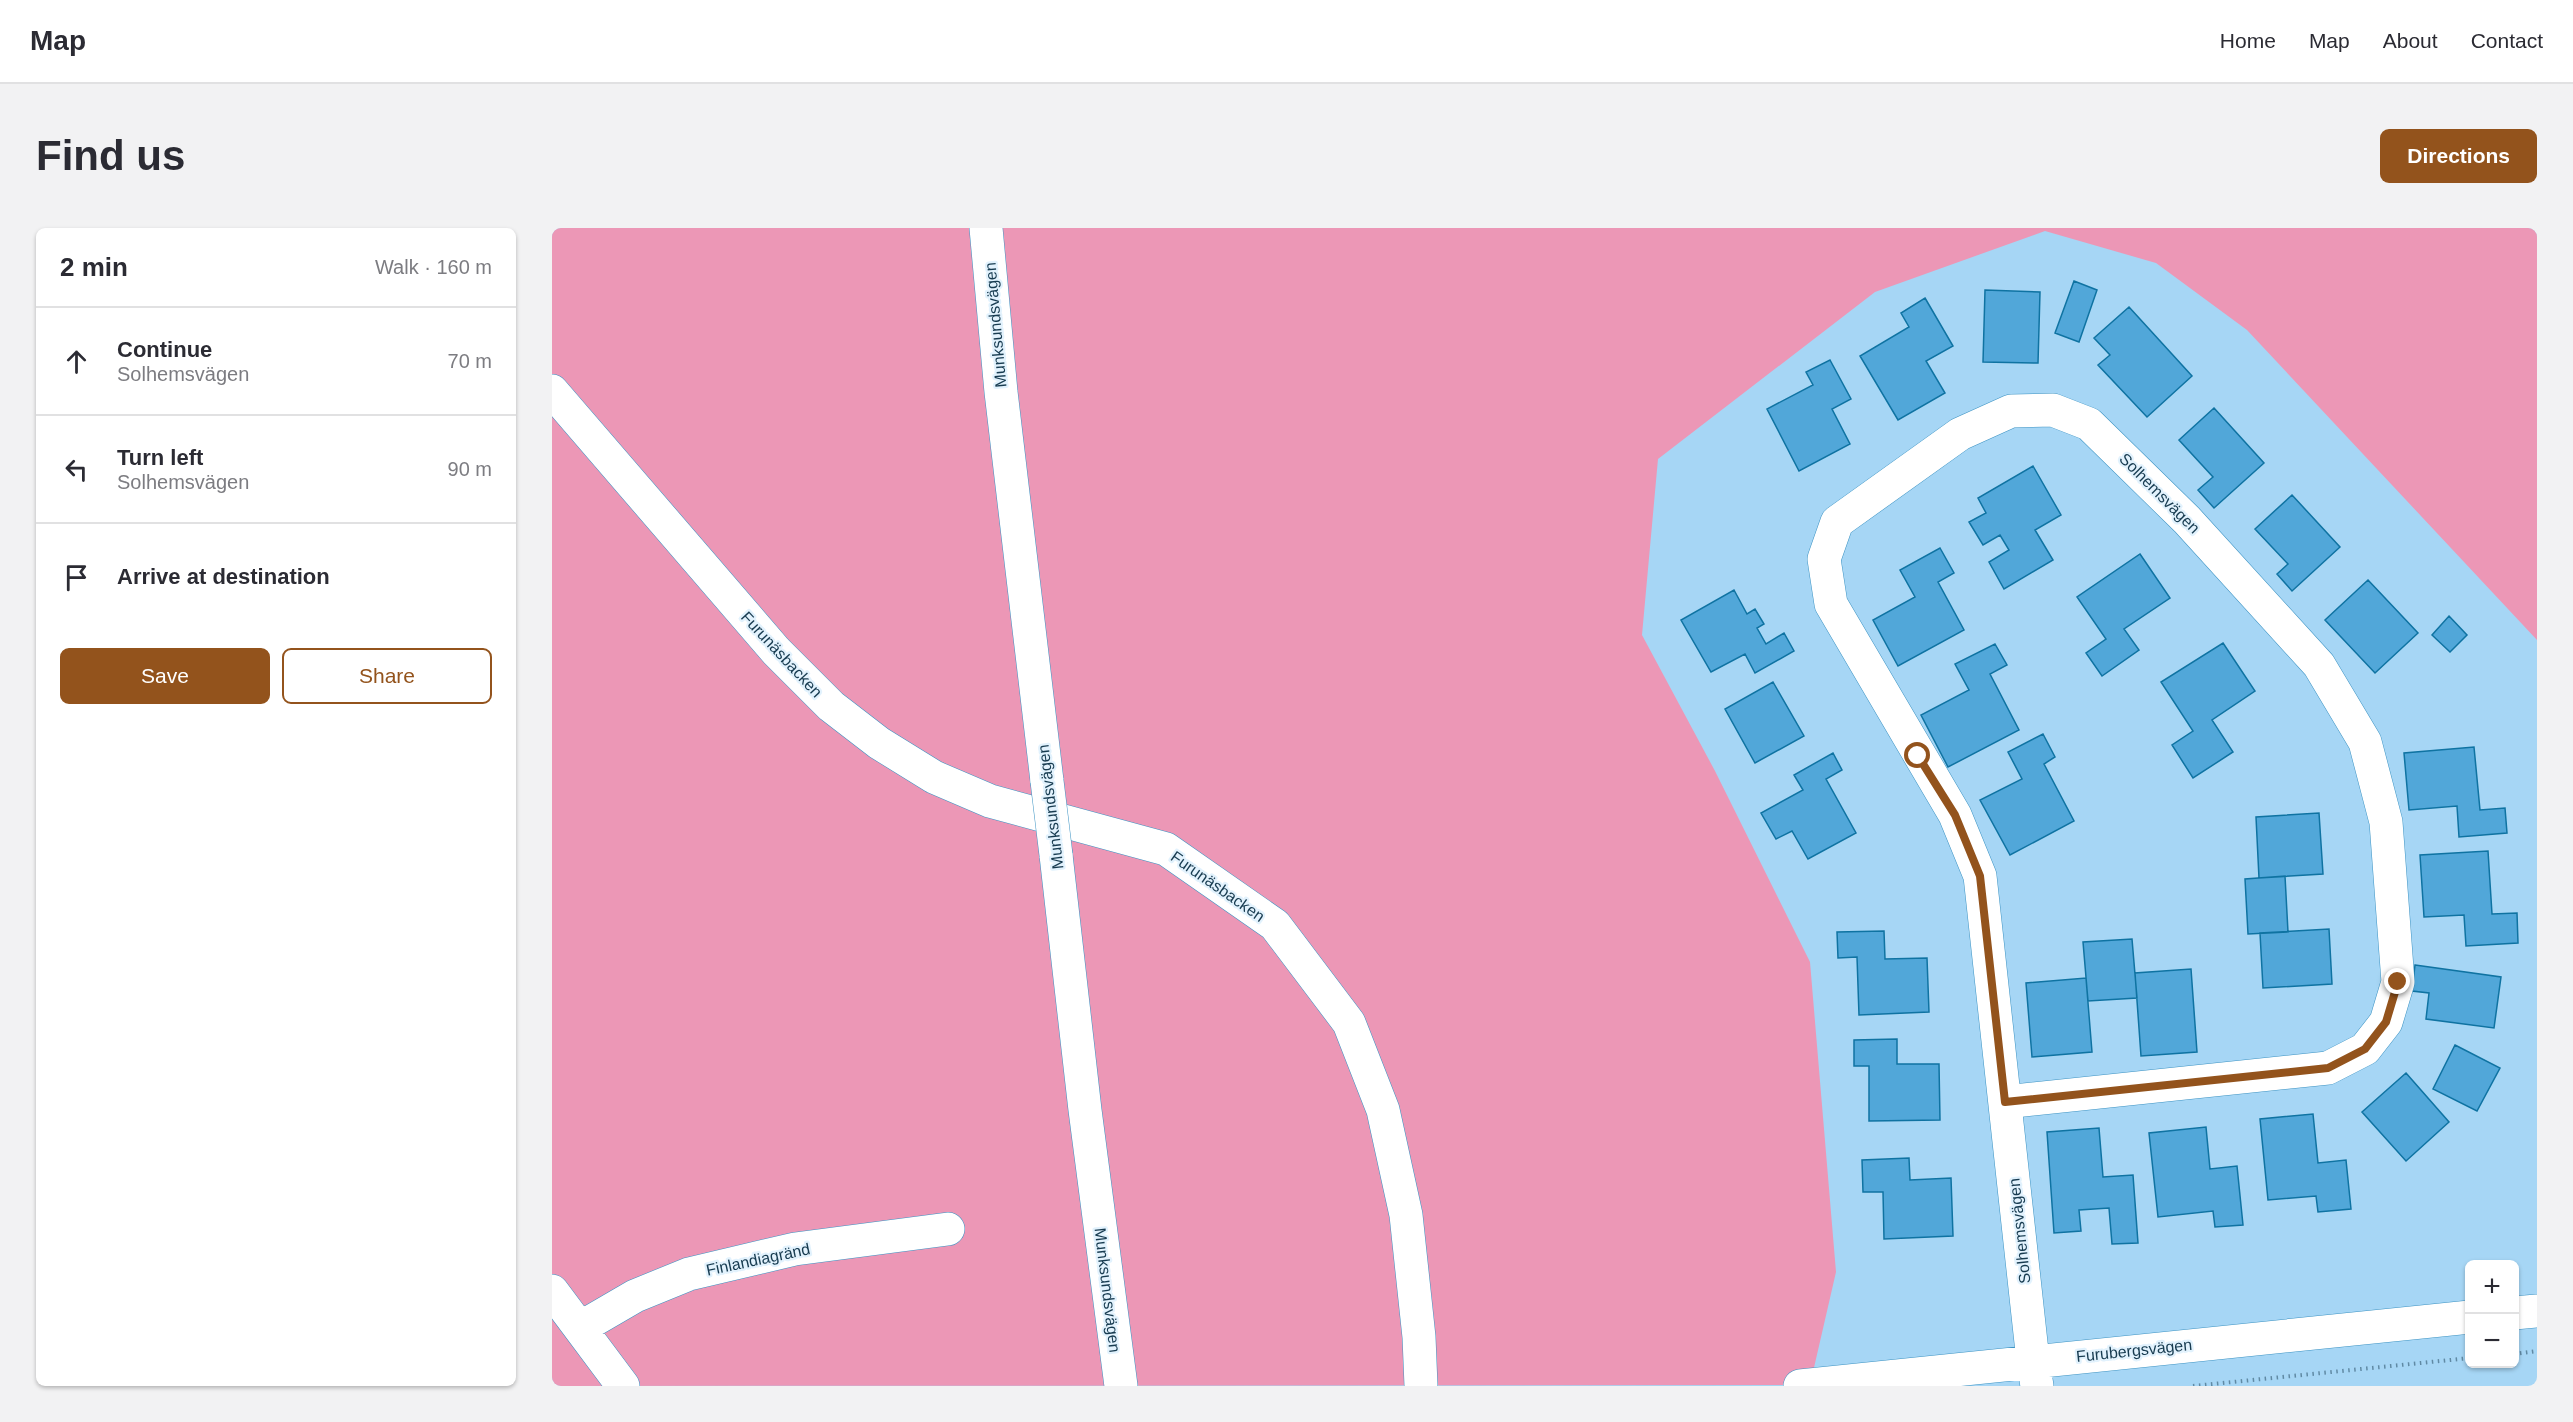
<!DOCTYPE html>
<meta charset="utf-8">
<style>
:root{--surface:#fff;--page:#f2f2f3;--text:#2b2b33;--muted:#7c7c81;--line:#e1e1e2;--accent:#93531c}
body{margin:0;font-family:Helvetica,sans-serif;background:var(--page);color:var(--text)}
.controls{position:absolute;right:18px;bottom:18px;display:grid;overflow:hidden;border-radius:9px;box-shadow:0 2px 4px #0004}
.controls button{width:54px;height:54px;display:grid;place-items:center;padding:0;border:0;border-bottom:2px solid var(--line);background:var(--surface);color:var(--text);font:30px sans-serif}
.stop{position:absolute;width:18px;height:18px;margin:-14px;border:4px solid #93531c;border-radius:50%;background:#fff}
.stop.end{background:#93531c;border-color:#fff;box-shadow:0 2px 6px #0008}
.list{margin:0;padding:0;list-style:none}
h2{display:flex;justify-content:space-between;align-items:center;height:78px;margin:0;padding:0 24px;font-size:26px}
h2 small{font-size:20px;font-weight:400;color:var(--muted)}
.list li{display:grid;grid-template-columns:39px 1fr auto;gap:18px;align-items:center;box-sizing:border-box;height:108px;padding:0 24px;border-top:2px solid var(--line)}
.list b{display:block;font-size:22px;white-space:nowrap}
.list p{margin:0;font-size:20px;white-space:nowrap;color:var(--muted)}
.list em{font-size:20px;font-style:normal;color:var(--muted)}
.actions{display:flex;gap:12px;padding:18px 24px}
.actions a{flex:1;padding:14px 0;border:2px solid var(--accent);border-radius:9px;text-align:center;font-size:21px;color:var(--accent)}
.actions .main{background:var(--accent);color:#fff}
.icon{flex:none;width:33px;height:33px;fill:none;stroke:currentColor;stroke-width:2;stroke-linecap:round;stroke-linejoin:round}
.map{position:relative;flex:none;width:1985px;height:1158px;overflow:hidden;border-radius:9px}
header{display:flex;align-items:center;gap:36px;box-sizing:border-box;height:84px;padding:0 30px;background:var(--surface);border-bottom:2px solid var(--line)}
header strong{font-size:28px}
nav{display:flex;gap:33px;margin-inline-start:auto;font-size:21px}
.intro{display:flex;align-items:center;justify-content:space-between;box-sizing:border-box;height:144px;padding:0 36px}
h1{margin:0;font-size:42px}
.button{padding:15px 27px;border-radius:9px;background:var(--accent);color:#fff;font-size:21px;font-weight:700}
main{display:flex;gap:36px;padding:0 36px}
aside{flex:1;background:var(--surface);border-radius:9px;box-shadow:0 2px 4px #0004}
.map>svg:first-child{display:block}
.green{fill:#ec97b6}
.building{fill:#51a7d9;stroke:#0f73a2;stroke-width:1.5}
.lines{fill:none;stroke-linecap:round;stroke-linejoin:round}
.minor-casing{stroke:#3c93c3;stroke-width:34}
.path{stroke:#608aa4;stroke-width:4;stroke-dasharray:1.5 4.5;stroke-linecap:butt}
.minor{stroke:#fff;stroke-width:33}
.minor-bridge-casing{stroke:#3c93c3;stroke-width:34;stroke-linecap:butt}
.minor-bridge{stroke:#fff;stroke-width:33}
.route{stroke:#93531c;stroke-width:8}
.labels{text-anchor:middle;stroke-width:4.5;stroke-linejoin:round;paint-order:stroke}
.street-label{font-size:16px;fill:#173b50;stroke:#e2f2fd}
</style>
<header>
<strong>Map</strong>
<nav><a>Home</a><a>Map</a><a>About</a><a>Contact</a></nav>
</header>
<div class="intro"><h1>Find us</h1><a class="button">Directions</a></div>
<main>
<aside>
<h2>2 min<small>Walk · 160 m</small></h2>
<ul class="list">
<li><svg class="icon" aria-label="ahead" viewBox="0 0 24 24"><path d="M12 20V5M6 11l6-6 6 6"/></svg><div><b>Continue</b><p>Solhemsvägen</p></div><em>70 m</em></li>
<li><svg class="icon" aria-label="left" viewBox="0 0 24 24"><path d="M17 20v-9H6M10 6l-5 5 5 5"/></svg><div><b>Turn left</b><p>Solhemsvägen</p></div><em>90 m</em></li>
<li><svg class="icon" aria-label="arrive" viewBox="0 0 24 24"><path d="M6 21V4h12l-3 4 3 4H6"/></svg><div><b>Arrive at destination</b></div></li>
</ul>
<div class="actions"><a class="main">Save</a><a>Share</a></div>
</aside>
<div class="map">
<svg width="1985" height="1158" viewBox="0 0 1985 1158">
<rect width="100%" height="100%" fill="#a6d6f5"/>
<!-- green -->
<path class="green" d="M 0,0 L 1985,0 L 1985,412 L 1695,102 L 1604,35 L 1493,3 L 1323,64 L 1106,231 L 1090,407 L 1163,543 L 1258,734 L 1284,1044 L 1258,1157 L 0,1158 Z"/>
<!-- building -->
<path class="building" d="M 1522,53 L 1545,62 L 1527,114 L 1503,105 Z
M 1433,62 L 1488,64 L 1486,135 L 1431,134 Z
M 1373,70 L 1401,118 L 1374,133 L 1393,165 L 1346,192 L 1308,128 L 1357,99 L 1349,85 Z
M 1577,79 L 1640,148 L 1595,189 L 1546,137 L 1558,127 L 1542,110 Z
M 1278,132 L 1299,171 L 1280,181 L 1298,216 L 1247,243 L 1215,181 L 1261,157 L 1254,144 Z
M 1662,180 L 1712,235 L 1662,280 L 1646,262 L 1661,249 L 1627,212 Z
M 1481,238 L 1509,287 L 1483,302 L 1501,332 L 1452,361 L 1437,334 L 1457,322 L 1448,307 L 1431,317 L 1417,294 L 1434,285 L 1426,270 Z
M 1740,267 L 1788,319 L 1740,363 L 1725,346 L 1736,336 L 1703,301 Z
M 1388,320 L 1402,345 L 1386,354 L 1412,402 L 1346,438 L 1321,392 L 1363,369 L 1348,342 Z
M 1588,326 L 1618,370 L 1572,401 L 1587,422 L 1550,448 L 1534,425 L 1554,411 L 1525,369 Z
M 1816,352 L 1866,405 L 1823,445 L 1773,392 Z
M 1182,362 L 1195,386 L 1203,381 L 1212,396 L 1205,400 L 1214,416 L 1232,405 L 1242,423 L 1203,445 L 1193,426 L 1159,444 L 1129,392 Z
M 1897,388 L 1915,407 L 1898,424 L 1880,407 Z
M 1671,415 L 1703,463 L 1660,492 L 1681,524 L 1641,550 L 1620,517 L 1641,503 L 1609,454 Z
M 1443,416 L 1455,437 L 1438,446 L 1467,502 L 1396,539 L 1369,487 L 1417,462 L 1403,436 Z
M 1221,454 L 1252,508 L 1203,535 L 1173,481 Z
M 1491,506 L 1503,529 L 1492,536 L 1522,593 L 1458,627 L 1428,572 L 1470,551 L 1456,524 Z
M 1922,519 L 1928,582 L 1953,580 L 1955,605 L 1907,609 L 1905,578 L 1857,582 L 1852,525 Z
M 1281,525 L 1290,542 L 1274,551 L 1304,605 L 1256,631 L 1240,603 L 1224,611 L 1209,585 L 1251,562 L 1242,547 Z
M 1767,585 L 1771,646 L 1707,650 L 1704,589 Z
M 1936,623 L 1940,686 L 1965,685 L 1966,715 L 1914,718 L 1912,687 L 1872,689 L 1868,627 Z
M 1733,648 L 1736,704 L 1696,706 L 1693,651 Z
M 1777,701 L 1780,756 L 1711,760 L 1708,705 Z
M 1332,703 L 1333,731 L 1375,730 L 1377,784 L 1307,787 L 1305,729 L 1286,730 L 1285,704 Z
M 1580,711 L 1585,770 L 1536,773 L 1531,714 Z
M 1863,737 L 1949,749 L 1942,800 L 1874,791 L 1877,765 L 1860,763 Z
M 1639,741 L 1645,824 L 1589,828 L 1583,745 Z
M 1534,750 L 1540,824 L 1480,829 L 1474,755 Z
M 1345,811 L 1345,836 L 1387,836 L 1388,892 L 1317,893 L 1317,838 L 1302,838 L 1302,812 Z
M 1903,817 L 1948,840 L 1925,883 L 1881,861 Z
M 1854,845 L 1897,894 L 1854,933 L 1810,884 Z
M 1761,886 L 1766,935 L 1794,932 L 1799,981 L 1766,984 L 1764,968 L 1716,972 L 1708,891 Z
M 1654,899 L 1658,941 L 1685,938 L 1691,997 L 1663,999 L 1661,983 L 1606,989 L 1597,905 Z
M 1547,900 L 1551,949 L 1581,947 L 1586,1015 L 1560,1016 L 1557,980 L 1527,982 L 1529,1003 L 1502,1005 L 1495,904 Z
M 1357,930 L 1358,952 L 1399,950 L 1401,1008 L 1332,1011 L 1331,964 L 1311,964 L 1310,932 Z"/>
<g class="lines">
<defs>
<path id="minor" d="M 434,0 L 449,164 L 495,553
M 0,163 L 224,423 L 279,478 L 327,515 L 382,549 L 438,573 L 614,621 L 723,697 L 797,795 L 831,882 L 854,987 L 867,1109 L 869,1158
M 504,627 L 533,882 L 569,1158
M 1453,874 L 1776,840 L 1813,821 L 1834,794 L 1846,754 L 1834,594 L 1813,514 L 1767,437 L 1635,292 L 1537,196 L 1501,182 L 1459,183 L 1408,206 L 1285,294 L 1272,331 L 1279,376 L 1403,587 L 1428,648 L 1481,1133 L 1485,1158
M 0,1063 L 71,1158
M 1962,1085 L 1985,1083
M 28,1100 L 83,1068 L 137,1046 L 243,1021 L 396,1001
M 1248,1158 L 1918,1089"/>
</defs>
<!-- minor casing -->
<use href="#minor" class="minor-casing"/>
<!-- path -->
<path class="path" d="M 1962,1126 L 1985,1123
M 1641,1158 L 1918,1130"/>
<!-- minor -->
<use href="#minor" class="minor"/>
<defs>
<path id="minor-bridge" d="M 495,553 L 504,627"/>
</defs>
<!-- minor-bridge casing -->
<use href="#minor-bridge" class="minor-bridge-casing"/>
<!-- minor-bridge -->
<use href="#minor-bridge" class="minor-bridge"/>
</g>
<g class="lines">
<!-- route -->
<path class="route" d="M 1366,528 L 1403,587 L 1428,648 L 1453,874 L 1776,840 L 1813,821 L 1834,794 L 1846,754"/>
</g>
<g class="labels">
<!-- street labels -->
<g class="street-label">
<text transform="translate(443 97) rotate(-95)" y="6">Munksundsvägen</text>
<text transform="translate(1608 265) rotate(45)" y="6">Solhemsvägen</text>
<text transform="translate(230 426) rotate(47)" y="6">Furunäsbacken</text>
<text transform="translate(498 579) rotate(-97)" y="6">Munksundsvägen</text>
<text transform="translate(666 658) rotate(35)" y="6">Furunäsbacken</text>
<text transform="translate(1467 1003) rotate(-96)" y="6">Solhemsvägen</text>
<text transform="translate(206 1031) rotate(-12)" y="6">Finlandiagränd</text>
<text transform="translate(556 1062) rotate(83)" y="6">Munksundsvägen</text>
<text transform="translate(1582 1122) rotate(-6)" y="6">Furubergsvägen</text>
</g>
</g>
</svg>
<div class="controls">
<button>+</button>
<button>−</button>
</div>
<div class="stop" style="left:1366px;top:528px"></div>
<div class="stop end" style="left:1846px;top:754px"></div>
</div>
</main>
